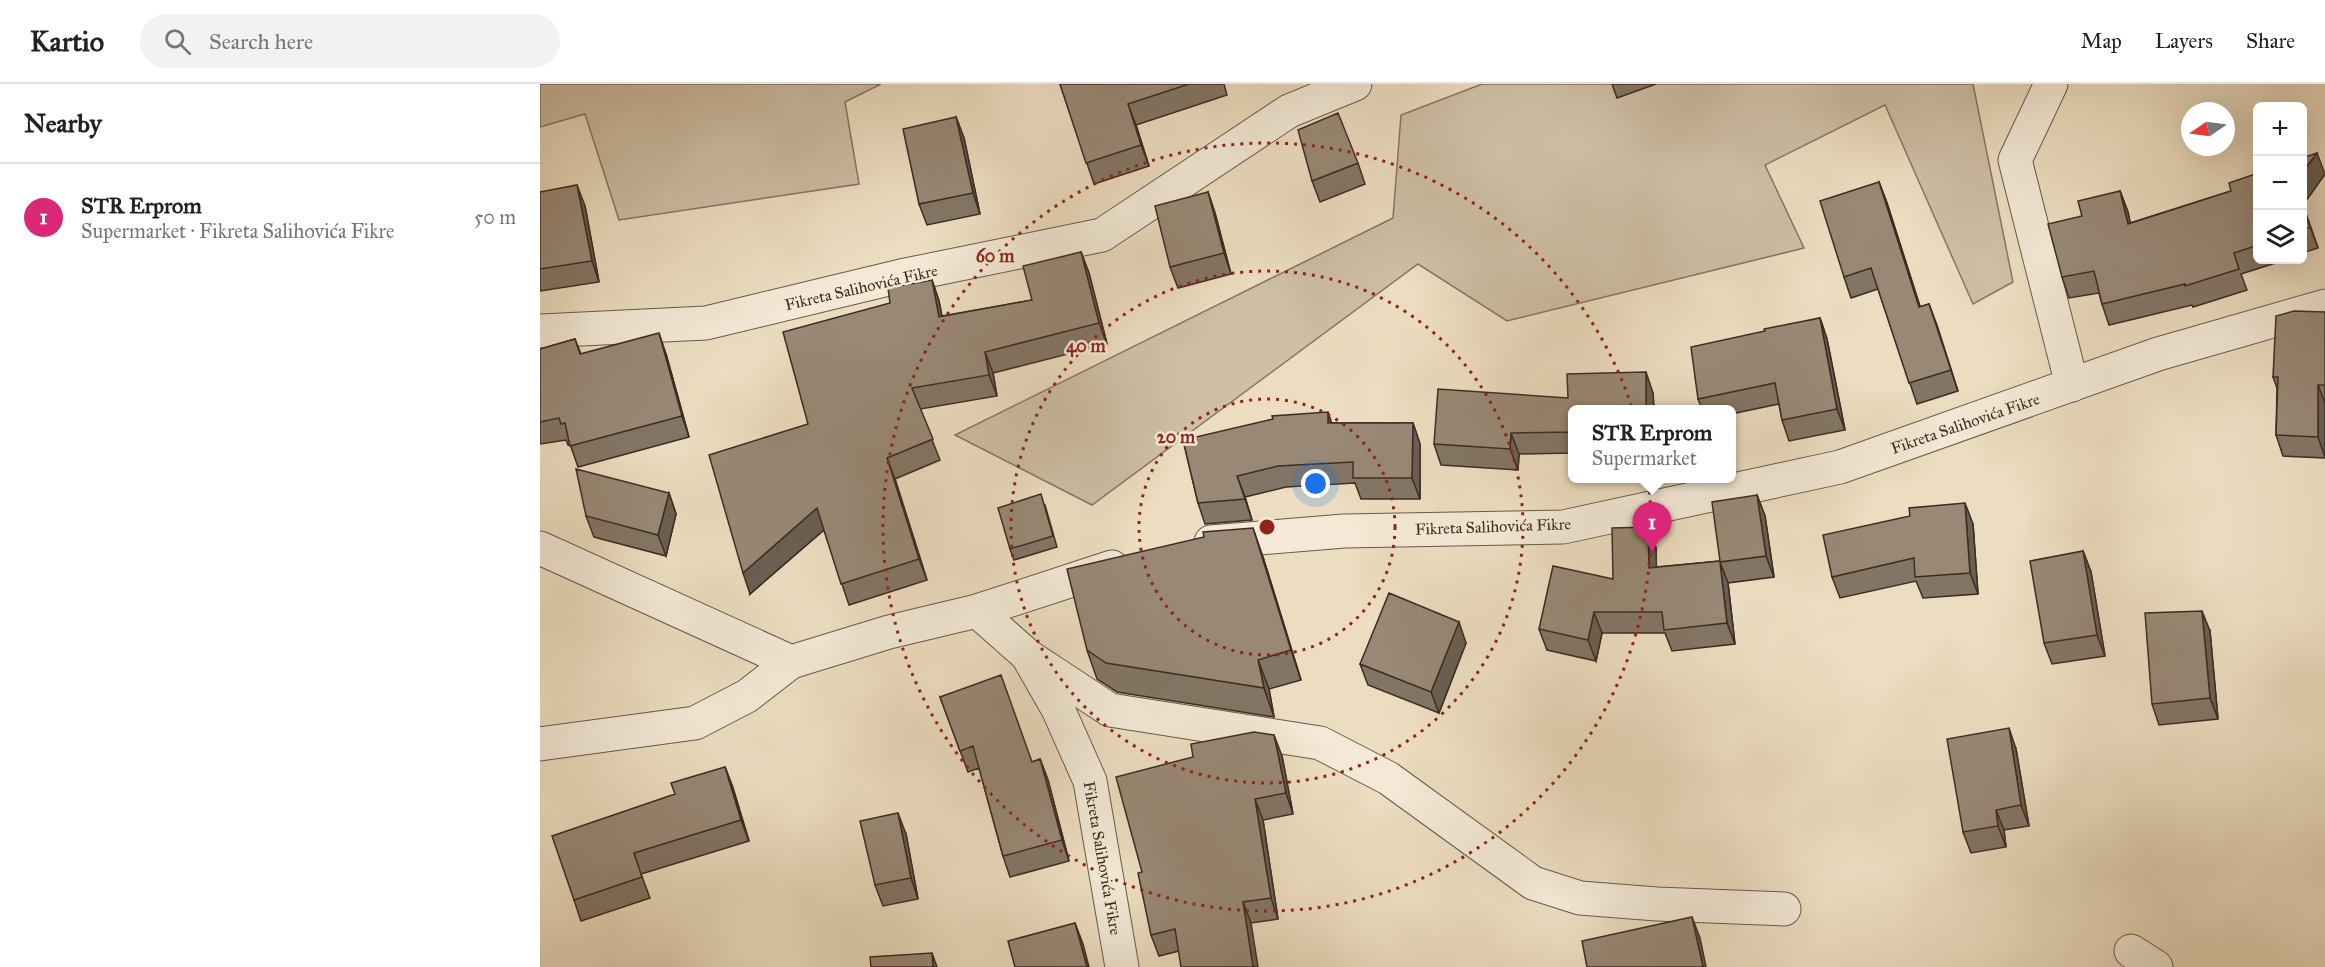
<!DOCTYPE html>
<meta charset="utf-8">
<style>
:root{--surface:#fff;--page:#f2f2f2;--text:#222;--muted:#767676;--line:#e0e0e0;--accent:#db2777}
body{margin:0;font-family:"IM FELL Great Primer",serif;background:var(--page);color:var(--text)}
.controls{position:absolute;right:18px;top:18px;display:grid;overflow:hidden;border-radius:9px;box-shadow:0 6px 24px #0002}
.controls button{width:54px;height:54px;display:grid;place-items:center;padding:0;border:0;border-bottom:2px solid var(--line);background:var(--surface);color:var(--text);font:30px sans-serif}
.compass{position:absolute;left:1641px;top:18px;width:54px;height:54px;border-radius:50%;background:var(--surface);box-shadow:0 6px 24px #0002;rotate:257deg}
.you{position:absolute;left:776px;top:400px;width:21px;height:21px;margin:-15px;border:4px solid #fff;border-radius:50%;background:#1a73e8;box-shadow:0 0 0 9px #1a73e833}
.badge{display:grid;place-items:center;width:39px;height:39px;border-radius:50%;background:var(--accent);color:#fff;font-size:20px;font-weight:700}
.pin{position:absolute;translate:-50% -50px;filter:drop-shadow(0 2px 3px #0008)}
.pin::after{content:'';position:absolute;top:32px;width:21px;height:18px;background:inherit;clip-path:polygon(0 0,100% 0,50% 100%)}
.popup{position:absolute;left:1028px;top:321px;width:168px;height:78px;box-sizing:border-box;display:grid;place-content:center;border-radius:9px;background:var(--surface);filter:drop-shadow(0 2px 4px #0005);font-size:20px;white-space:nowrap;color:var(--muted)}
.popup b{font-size:22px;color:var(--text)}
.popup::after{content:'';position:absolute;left:50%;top:100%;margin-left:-12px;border:12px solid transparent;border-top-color:var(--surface)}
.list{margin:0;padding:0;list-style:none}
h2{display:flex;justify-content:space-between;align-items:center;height:78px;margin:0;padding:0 24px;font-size:26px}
h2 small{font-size:20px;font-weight:400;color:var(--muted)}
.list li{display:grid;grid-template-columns:39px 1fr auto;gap:18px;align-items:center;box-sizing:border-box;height:108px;padding:0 24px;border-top:2px solid var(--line)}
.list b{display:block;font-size:22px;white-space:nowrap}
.list p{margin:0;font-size:20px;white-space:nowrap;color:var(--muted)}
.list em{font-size:20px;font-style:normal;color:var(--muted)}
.icon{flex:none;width:33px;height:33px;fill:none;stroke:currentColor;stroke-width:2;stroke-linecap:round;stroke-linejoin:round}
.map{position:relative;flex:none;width:1785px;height:883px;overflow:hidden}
header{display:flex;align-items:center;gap:36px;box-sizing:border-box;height:84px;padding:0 30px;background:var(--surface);border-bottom:2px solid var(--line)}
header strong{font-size:28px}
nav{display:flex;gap:33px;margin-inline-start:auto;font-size:21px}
.search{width:420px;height:54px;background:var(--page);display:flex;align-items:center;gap:15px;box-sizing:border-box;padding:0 21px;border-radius:33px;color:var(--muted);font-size:22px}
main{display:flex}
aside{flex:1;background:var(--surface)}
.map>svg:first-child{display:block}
.green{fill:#cebfa5;stroke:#867564;stroke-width:1.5}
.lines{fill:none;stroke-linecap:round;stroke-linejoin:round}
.minor-casing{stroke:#6a584a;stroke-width:35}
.minor{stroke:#f3e9d6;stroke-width:33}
.wall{fill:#837565;stroke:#3e2b23;stroke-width:1.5}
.shaded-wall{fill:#6a5f52;stroke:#3e2b23;stroke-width:1.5}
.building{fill:#988875;stroke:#3e2b23;stroke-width:1.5}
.ring{fill:none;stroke:#8f2418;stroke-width:3;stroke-dasharray:3 6}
.labels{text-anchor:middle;stroke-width:5;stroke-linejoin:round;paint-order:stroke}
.street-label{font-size:16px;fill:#3e2b23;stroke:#f3e9d6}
.centre{fill:#8f2418;stroke:#f3e9d6;stroke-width:3}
.ring-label{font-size:18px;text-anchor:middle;font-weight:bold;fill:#8f2418;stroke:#f3e9d6;stroke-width:5;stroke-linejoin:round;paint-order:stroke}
</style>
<header>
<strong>Kartio</strong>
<div class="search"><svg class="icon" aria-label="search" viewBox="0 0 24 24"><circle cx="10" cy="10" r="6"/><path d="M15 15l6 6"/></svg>Search here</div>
<nav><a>Map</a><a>Layers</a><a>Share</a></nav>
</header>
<main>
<aside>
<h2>Nearby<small></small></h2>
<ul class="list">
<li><span class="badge">1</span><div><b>STR Erprom</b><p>Supermarket · Fikreta Salihovića Fikre</p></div><em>50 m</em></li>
</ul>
</aside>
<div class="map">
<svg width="1785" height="883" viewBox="0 0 1785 883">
<rect width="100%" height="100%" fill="#ecddc0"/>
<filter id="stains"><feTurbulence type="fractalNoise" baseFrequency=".00333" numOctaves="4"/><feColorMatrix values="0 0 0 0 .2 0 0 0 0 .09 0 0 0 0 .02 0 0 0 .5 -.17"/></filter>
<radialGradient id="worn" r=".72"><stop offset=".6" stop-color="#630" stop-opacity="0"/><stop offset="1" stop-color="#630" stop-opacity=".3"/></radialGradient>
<!-- green -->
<path class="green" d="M 0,0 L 341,0 L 305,18 L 319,100 L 79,136 L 45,30 L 0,43 Z
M 942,0 L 1433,0 L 1473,198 L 1433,220 L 1345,21 L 1225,81 L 1264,164 L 967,237 L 878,180 L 552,421 L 415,351 L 853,134 L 861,31 Z"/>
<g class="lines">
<defs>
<path id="minor" d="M 1511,0 L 1475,76 L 1532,301
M 0,247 L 166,239 L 361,192 L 562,151 L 749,27 L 815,0
M 671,458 L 804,447 L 1023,443 L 1300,383 L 1618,270 L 1785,222
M 0,464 L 251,578 L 349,548 L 437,527 L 572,483
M 437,527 L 488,572 L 570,626 L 780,659 L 848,694 L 993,799 L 1040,814 L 1117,820 L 1244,825
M 490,576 L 518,625 L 550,697 L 582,883
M 0,660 L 155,639 L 207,612 L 251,578
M 1591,867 L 1616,883"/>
</defs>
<!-- minor casing -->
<use href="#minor" class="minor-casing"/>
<!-- minor -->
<use href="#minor" class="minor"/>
</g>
<!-- wall -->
<path class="wall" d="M 520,0 L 684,0 L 687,11 L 596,41 L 609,82 L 554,100 Z
M 1072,0 L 1116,0 L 1077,14 Z
M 416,33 L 424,54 L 440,130 L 387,141 L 379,120 Z
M 1762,74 L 1785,90 L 1763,121 L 1778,164 L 1762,169 Z
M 818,79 L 825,100 L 780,118 L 772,97 Z
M 1718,89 L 1718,176 L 1745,176 L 1701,190 L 1707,206 L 1653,223 L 1652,221 L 1569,241 L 1562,220 L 1559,209 L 1529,214 L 1522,193 L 1542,132 L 1580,107 L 1588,128 L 1590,139 L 1691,107 Z
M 1339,98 L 1347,119 L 1380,223 L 1389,220 L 1418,307 L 1377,320 L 1338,205 L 1311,214 L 1304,193 Z
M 0,108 L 45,122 L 59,198 L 0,207 Z
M 668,108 L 675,129 L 691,190 L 638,204 L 630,183 Z
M 541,168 L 549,189 L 567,260 L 453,289 L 457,312 L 380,325 L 400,376 L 355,395 L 387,496 L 309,521 L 284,446 L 210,510 L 268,340 L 350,219 L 392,196 L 399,217 L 402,232 L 492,216 Z
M 1785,228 L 1785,374 L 1743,372 L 1736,351 L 1737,304 L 1733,293 Z
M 1280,234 L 1287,255 L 1305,346 L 1249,357 L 1242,336 L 1239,320 L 1191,330 L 1191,326 L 1162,326 L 1158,315 L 1225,247 Z
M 35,255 L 41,270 L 126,270 L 149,353 L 38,383 L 30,360 L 28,361 L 26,356 L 0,360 L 0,265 Z
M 1113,309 L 1114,326 L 1032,326 L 1032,369 L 979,370 L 978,386 L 901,381 L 894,360 L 1028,314 Z
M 792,339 L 873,339 L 880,360 L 880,415 L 821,415 L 815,399 L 746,403 L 705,413 L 712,436 L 665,440 L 658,419 L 643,356 Z
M 129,409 L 136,430 L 126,472 L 54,453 L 46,432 Z
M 1217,411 L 1225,432 L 1234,493 L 1188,499 L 1195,560 L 1132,567 L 1125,549 L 1062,549 L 1056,577 L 1007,566 L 999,545 L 1073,495 L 1108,443 L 1116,464 L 1116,483 L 1180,477 Z
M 505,421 L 517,463 L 474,476 L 470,465 Z
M 1433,440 L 1438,510 L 1383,514 L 1376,497 L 1300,514 L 1292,493 Z
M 1543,467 L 1551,488 L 1565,572 L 1512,580 L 1504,559 Z
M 723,473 L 761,596 L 729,605 L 734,633 L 577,608 L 557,595 L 547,566 Z
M 1670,547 L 1678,635 L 1619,641 L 1612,620 Z
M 926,559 L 899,629 L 828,601 L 820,580 Z
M 400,613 L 492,678 L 500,675 L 508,696 L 529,777 L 470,793 L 463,772 L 439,684 L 428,688 Z
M 1476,665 L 1489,742 L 1464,746 L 1466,763 L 1431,769 L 1423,748 Z
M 742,672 L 753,730 L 723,736 L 738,835 L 711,839 L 639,867 L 619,872 L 611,851 L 602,788 Z
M 185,683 L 193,704 L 209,757 L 101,790 L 110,814 L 41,837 L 34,816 L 135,710 Z
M 366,750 L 378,815 L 343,822 L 335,801 Z"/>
<!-- shaded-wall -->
<path class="shaded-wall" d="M 588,20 L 596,41 L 609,82 L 601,61 Z
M 416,33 L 424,54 L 440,130 L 433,109 Z
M 1777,69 L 1785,90 L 1763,121 L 1778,164 L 1762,121 L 1762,89 Z
M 1339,98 L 1347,119 L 1387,244 L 1379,223 Z
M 37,101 L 45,122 L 59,198 L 52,177 Z
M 1580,107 L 1588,128 L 1595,161 L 1588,140 Z
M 668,108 L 675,129 L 691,190 L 684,169 Z
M 541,168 L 549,189 L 567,260 L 559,239 Z
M 392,196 L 399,217 L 406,254 L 399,233 Z
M 1389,220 L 1397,241 L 1418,307 Z
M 1280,234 L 1287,255 L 1305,346 L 1297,325 Z
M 119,249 L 126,270 L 149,353 L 142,332 Z
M 445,268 L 453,289 L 457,312 L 449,291 Z
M 1106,288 L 1113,309 L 1114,326 L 1106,326 Z
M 1778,301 L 1785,319 L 1785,373 L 1778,353 Z
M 788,328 L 795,349 L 788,339 Z
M 873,339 L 880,360 L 880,415 L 872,394 Z
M 971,349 L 979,370 L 978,386 L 970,365 Z
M 347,374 L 355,395 L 387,496 L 379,475 Z
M 697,392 L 705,413 L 712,436 L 705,415 Z
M 129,409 L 136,430 L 126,472 L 118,451 Z
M 1217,411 L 1225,432 L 1234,493 L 1226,472 Z
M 1425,419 L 1433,440 L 1438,510 L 1430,489 Z
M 277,424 L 285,445 L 210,510 L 203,489 Z
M 1108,443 L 1116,464 L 1117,505 L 1109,484 Z
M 713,444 L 723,473 L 761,596 L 751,566 Z
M 1543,467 L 1551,488 L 1565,572 L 1557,551 Z
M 1180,478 L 1188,499 L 1195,560 L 1187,539 Z
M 1662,527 L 1670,547 L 1678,635 L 1670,614 Z
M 1054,528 L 1062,549 L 1056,577 L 1048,556 Z
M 919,538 L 926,559 L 899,629 L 891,608 Z
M 718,576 L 729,605 L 734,633 L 724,604 Z
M 1469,644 L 1476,665 L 1489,742 L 1481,721 Z
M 734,651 L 742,672 L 753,730 L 746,709 Z
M 500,675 L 508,696 L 529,777 L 522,756 Z
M 185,683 L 193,704 L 209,757 L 201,736 Z
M 715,715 L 723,736 L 738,835 L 731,814 Z
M 1456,726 L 1464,746 L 1466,763 L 1458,742 Z
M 358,729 L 366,750 L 378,815 L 371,794 Z
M 703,818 L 711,839 L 718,883 L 713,883 Z
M 1152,833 L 1160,854 L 1166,883 L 1163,883 Z
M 535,839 L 543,860 L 549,883 L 547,883 Z
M 392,869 L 397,883 L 393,883 Z"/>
<!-- building -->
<path class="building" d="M 520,0 L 649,0 L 588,20 L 601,61 L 546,79 Z
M 798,29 L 818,79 L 772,97 L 758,46 Z
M 416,33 L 433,109 L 379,120 L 363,45 Z
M 1777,69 L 1762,89 L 1762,74 Z
M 1718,89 L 1718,161 L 1694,169 L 1699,185 L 1645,202 L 1645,200 L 1562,220 L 1554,187 L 1522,193 L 1508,140 L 1542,132 L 1538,117 L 1580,107 L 1588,140 L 1691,107 L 1689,99 Z
M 1339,98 L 1379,223 L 1389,220 L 1411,286 L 1369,299 L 1331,184 L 1304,193 L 1280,117 Z
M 37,101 L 52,177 L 0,185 L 0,108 Z
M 668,108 L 684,169 L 630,183 L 615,122 Z
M 1762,121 L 1770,143 L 1762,146 Z
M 541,168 L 559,239 L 445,268 L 449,291 L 372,304 L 393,355 L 347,374 L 379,475 L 301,500 L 277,424 L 203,489 L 169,371 L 268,340 L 243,248 L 350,219 L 348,204 L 392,196 L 399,233 L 492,216 L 483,182 Z
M 1754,227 L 1785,228 L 1785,301 L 1778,301 L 1778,353 L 1736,351 L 1738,293 L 1733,293 L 1736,232 Z
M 1280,234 L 1297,325 L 1242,336 L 1235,299 L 1158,315 L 1151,263 L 1225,247 L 1224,245 Z
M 119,249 L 142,332 L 30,362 L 25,339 L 21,340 L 19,334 L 0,338 L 0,265 L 35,255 L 40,270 Z
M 1106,288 L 1106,326 L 1032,326 L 1032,348 L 971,349 L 970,365 L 894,360 L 898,305 L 1028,314 L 1027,290 Z
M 788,328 L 788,339 L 873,339 L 872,394 L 813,394 L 813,378 L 738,382 L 697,392 L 705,415 L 658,419 L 643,356 L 733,335 L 732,332 Z
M 36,385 L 129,409 L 118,451 L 46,432 Z
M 501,410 L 513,452 L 470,465 L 458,424 Z
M 1217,411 L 1226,472 L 1180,478 L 1187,539 L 1124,546 L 1122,528 L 1054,528 L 1048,556 L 999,545 L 1013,482 L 1073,495 L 1072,444 L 1108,443 L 1109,484 L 1180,477 L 1172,418 Z
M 1425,419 L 1430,489 L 1375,493 L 1374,474 L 1292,493 L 1283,451 L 1370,432 L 1369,424 Z
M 713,444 L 751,566 L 718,576 L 724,604 L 566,579 L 547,566 L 527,485 L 664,453 L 663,448 Z
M 1543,467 L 1557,551 L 1504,559 L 1490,477 Z
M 849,509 L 919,538 L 891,608 L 820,580 Z
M 1662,527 L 1670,614 L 1612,620 L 1605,529 Z
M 461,591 L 492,678 L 500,675 L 522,756 L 463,772 L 433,662 L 420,667 L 400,613 Z
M 1469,644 L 1481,721 L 1456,726 L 1458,742 L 1423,748 L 1407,655 Z
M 714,648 L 734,651 L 746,709 L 715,715 L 731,814 L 703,818 L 713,883 L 641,883 L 635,845 L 611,851 L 598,789 L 602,788 L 576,693 L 653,673 L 651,660 Z
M 185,683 L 201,736 L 94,769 L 102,793 L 34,816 L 12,752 L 135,710 L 131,699 Z
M 358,729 L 371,794 L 335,801 L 320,737 Z
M 1152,833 L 1163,883 L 1047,883 L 1042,857 Z
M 535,839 L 547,883 L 475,883 L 468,857 Z
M 392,869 L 393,883 L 331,883 L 330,873 Z"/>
<!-- distance rings -->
<g class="ring">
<circle cx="727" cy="443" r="128"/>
<circle cx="727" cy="443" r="256"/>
<circle cx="727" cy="443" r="384"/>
</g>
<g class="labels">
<!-- street labels -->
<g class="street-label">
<text transform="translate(321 203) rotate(-13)" y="6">Fikreta Salihovića Fikre</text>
<text transform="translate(1425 339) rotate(-19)" y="6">Fikreta Salihovića Fikre</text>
<text transform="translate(953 442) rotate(-2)" y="6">Fikreta Salihovića Fikre</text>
<text transform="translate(563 774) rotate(80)" y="6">Fikreta Salihovića Fikre</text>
</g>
</g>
<circle cx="727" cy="443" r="9" class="centre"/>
<g class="ring-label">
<text x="455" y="178">60 m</text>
<text x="546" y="268">40 m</text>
<text x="636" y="359">20 m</text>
</g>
<rect width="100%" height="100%" filter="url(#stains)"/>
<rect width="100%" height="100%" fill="url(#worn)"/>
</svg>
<div class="controls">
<button>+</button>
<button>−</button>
<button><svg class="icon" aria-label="layers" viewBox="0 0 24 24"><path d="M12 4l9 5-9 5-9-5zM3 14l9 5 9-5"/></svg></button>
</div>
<svg class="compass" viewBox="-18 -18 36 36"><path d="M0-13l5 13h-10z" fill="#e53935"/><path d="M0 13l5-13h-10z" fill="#767676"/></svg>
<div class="you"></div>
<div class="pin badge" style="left:1112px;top:468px">1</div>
<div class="popup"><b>STR Erprom</b>Supermarket</div>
</div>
</main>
